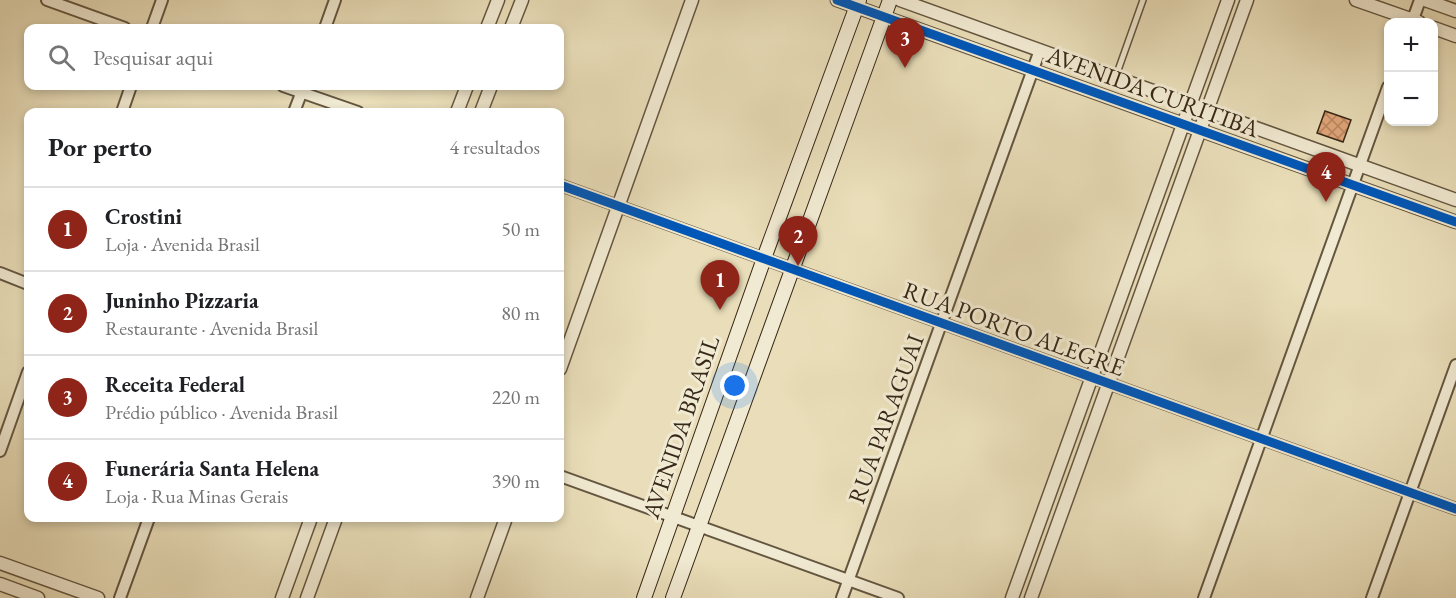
<!DOCTYPE html>
<html lang="pt">
<meta charset="utf-8">
<style>
:root{--surface:#fff;--page:#f6f6f6;--text:#202124;--muted:#757577;--line:#e0e0e0;--accent:#8f2418}
body{margin:0;font-family:"EB Garamond",serif;background:var(--page);color:var(--text)}
.controls{position:absolute;right:18px;top:18px;display:grid;overflow:hidden;border-radius:12px;box-shadow:0 3px 9px #0003}
.controls button{width:54px;height:54px;display:grid;place-items:center;padding:0;border:0;border-bottom:2px solid var(--line);background:var(--surface);color:var(--text);font:30px sans-serif}
.you{position:absolute;left:735px;top:386px;width:21px;height:21px;margin:-15px;border:4px solid #fff;border-radius:50%;background:#1a73e8;box-shadow:0 0 0 9px #1a73e833}
.badge{display:grid;place-items:center;width:39px;height:39px;border-radius:50%;background:var(--accent);color:#fff;font-size:20px;font-weight:700}
.pin{position:absolute;translate:-50% -50px;filter:drop-shadow(0 2px 3px #0008)}
.pin::after{content:'';position:absolute;top:32px;width:21px;height:18px;background:inherit;clip-path:polygon(0 0,100% 0,50% 100%)}
.list{margin:0;padding:0;list-style:none}
h2{display:flex;justify-content:space-between;align-items:center;height:78px;margin:0;padding:0 24px;font-size:26px}
h2 small{font-size:20px;font-weight:400;color:var(--muted)}
.list li{display:grid;grid-template-columns:39px 1fr auto;gap:18px;align-items:center;box-sizing:border-box;height:84px;padding:0 24px;border-top:2px solid var(--line)}
.list b{display:block;font-size:22px;white-space:nowrap}
.list p{margin:0;font-size:20px;white-space:nowrap;color:var(--muted)}
.list em{font-size:20px;font-style:normal;color:var(--muted)}
.icon{flex:none;width:33px;height:33px;fill:none;stroke:currentColor;stroke-width:2;stroke-linecap:round;stroke-linejoin:round}
.map{position:relative;flex:none;width:1456px;height:598px;overflow:hidden}
.search{position:absolute;background:var(--surface);box-shadow:0 3px 9px #0003;left:24px;top:24px;width:540px;height:66px;display:flex;align-items:center;gap:15px;box-sizing:border-box;padding:0 21px;border-radius:12px;color:var(--muted);font-size:22px}
.panel{position:absolute;background:var(--surface);box-shadow:0 3px 9px #0003;left:24px;top:108px;width:540px;height:414px;border-radius:12px}
.map>svg:first-child{display:block}
.building{fill:url(#building-cross-hatch);stroke:#372817;stroke-width:1.5}
.lines{fill:none;stroke-linecap:round;stroke-linejoin:round}
.service-casing{stroke:#645640;stroke-width:8}
.minor-casing{stroke:#645640;stroke-width:14}
.tertiary-casing{stroke:#645640;stroke-width:15}
.secondary-casing{stroke:#372817;stroke-width:16}
.service{stroke:#f1ead2;stroke-width:5}
.minor{stroke:#f1ead2;stroke-width:10}
.tertiary{stroke:#f1ead2;stroke-width:12}
.secondary{stroke:#f1ead2;stroke-width:14}
.cycleway-casing{stroke:#f1ead2;stroke-width:13}
.cycleway{stroke:#0057b8;stroke-width:9}
.labels{text-anchor:middle;stroke-width:6;stroke-linejoin:round;paint-order:stroke}
.street-label{font-size:24px;fill:#372817;stroke:#f1ead2}
</style>
<div class="map">
<svg width="1456" height="598" viewBox="0 0 1456 598">
<defs>
<pattern id="building-cross-hatch" width="8" height="8" patternUnits="userSpaceOnUse" patternTransform="scale(1.5)"><rect width="8" height="8" fill="#e2a67a"/><path d="M0 0l8 8M0 8l8-8" fill="none" stroke="#b88763"/></pattern>
</defs>
<rect width="100%" height="100%" fill="#e9deb9"/>
<filter id="stains"><feTurbulence type="fractalNoise" baseFrequency=".00333" numOctaves="4"/><feColorMatrix values="0 0 0 0 .2 0 0 0 0 .09 0 0 0 0 .02 0 0 0 .5 -.17"/></filter>
<radialGradient id="worn" r=".72"><stop offset=".6" stop-color="#630" stop-opacity="0"/><stop offset="1" stop-color="#630" stop-opacity=".3"/></radialGradient>
<!-- building -->
<path class="building" d="M 1325,111 L 1351,120 L 1343,142 L 1317,133 Z"/>
<g class="lines">
<defs>
<path id="service" d="M 1116,76 L 1143,0"/>
<path id="minor" d="M 47,0 L 125,28
M 1412,22 L 1420,0
M 152,28 L 162,0
M 325,28 L 335,0
M 283,86 L 358,112
M 122,112 L 131,86
M 294,112 L 304,86
M 560,185 L 1456,509
M 0,273 L 28,284
M 0,451 L 28,372
M 560,476 L 898,598
M 120,598 L 149,518
M 842,598 L 1040,50
M 1204,598 L 1388,87
M 1372,598 L 1456,365"/>
<path id="tertiary" d="M 837,0 L 1456,222
M 900,0 L 1456,200
M 1356,0 L 1419,22
M 1425,0 L 1456,11
M 487,28 L 498,0
M 511,28 L 522,0
M 1434,28 L 1456,36
M 457,112 L 467,86
M 481,112 L 491,86
M 560,369 L 692,0
M 0,563 L 98,598
M 0,584 L 38,598
M 282,598 L 311,518
M 307,598 L 336,518
M 477,598 L 506,518
M 1012,598 L 1228,0
M 1031,598 L 1247,0"/>
<path id="secondary" d="M 644,598 L 767,250 L 859,0
M 673,598 L 890,0"/>
</defs>
<!-- service casing -->
<use href="#service" class="service-casing"/>
<!-- minor casing -->
<use href="#minor" class="minor-casing"/>
<!-- tertiary casing -->
<use href="#tertiary" class="tertiary-casing"/>
<!-- secondary casing -->
<use href="#secondary" class="secondary-casing"/>
<!-- service -->
<use href="#service" class="service"/>
<!-- minor -->
<use href="#minor" class="minor"/>
<!-- tertiary -->
<use href="#tertiary" class="tertiary"/>
<!-- secondary -->
<use href="#secondary" class="secondary"/>
<defs>
<path id="cycleway" d="M 837,0 L 1456,222
M 560,185 L 1456,509"/>
</defs>
<!-- cycleway casing -->
<use href="#cycleway" class="cycleway-casing"/>
<!-- cycleway -->
<use href="#cycleway" class="cycleway"/>
</g>
<g class="labels">
<!-- street labels -->
<g class="street-label">
<text transform="translate(1153 92) rotate(20)" y="8">AVENIDA CURITIBA</text>
<text transform="translate(1014 329) rotate(20)" y="8">RUA PORTO ALEGRE</text>
<text transform="translate(886 419) rotate(-70)" y="8">RUA PARAGUAI</text>
<text transform="translate(681 427) rotate(-71)" y="8">AVENIDA BRASIL</text>
</g>
</g>
<rect width="100%" height="100%" filter="url(#stains)"/>
<rect width="100%" height="100%" fill="url(#worn)"/>
</svg>
<div class="controls">
<button>+</button>
<button>−</button>
</div>
<div class="you"></div>
<div class="pin badge" style="left:720px;top:310px">1</div>
<div class="pin badge" style="left:798px;top:266px">2</div>
<div class="pin badge" style="left:905px;top:68px">3</div>
<div class="pin badge" style="left:1326px;top:202px">4</div>
<div class="search"><svg class="icon" aria-label="search" viewBox="0 0 24 24"><circle cx="10" cy="10" r="6"/><path d="M15 15l6 6"/></svg>Pesquisar aqui</div>
<section class="panel">
<h2>Por perto<small>4 resultados</small></h2>
<ul class="list">
<li><span class="badge">1</span><div><b>Crostini</b><p>Loja · Avenida Brasil</p></div><em>50 m</em></li>
<li><span class="badge">2</span><div><b>Juninho Pizzaria</b><p>Restaurante · Avenida Brasil</p></div><em>80 m</em></li>
<li><span class="badge">3</span><div><b>Receita Federal</b><p>Prédio público · Avenida Brasil</p></div><em>220 m</em></li>
<li><span class="badge">4</span><div><b>Funerária Santa Helena</b><p>Loja · Rua Minas Gerais</p></div><em>390 m</em></li>
</ul>
</section>
</div>
